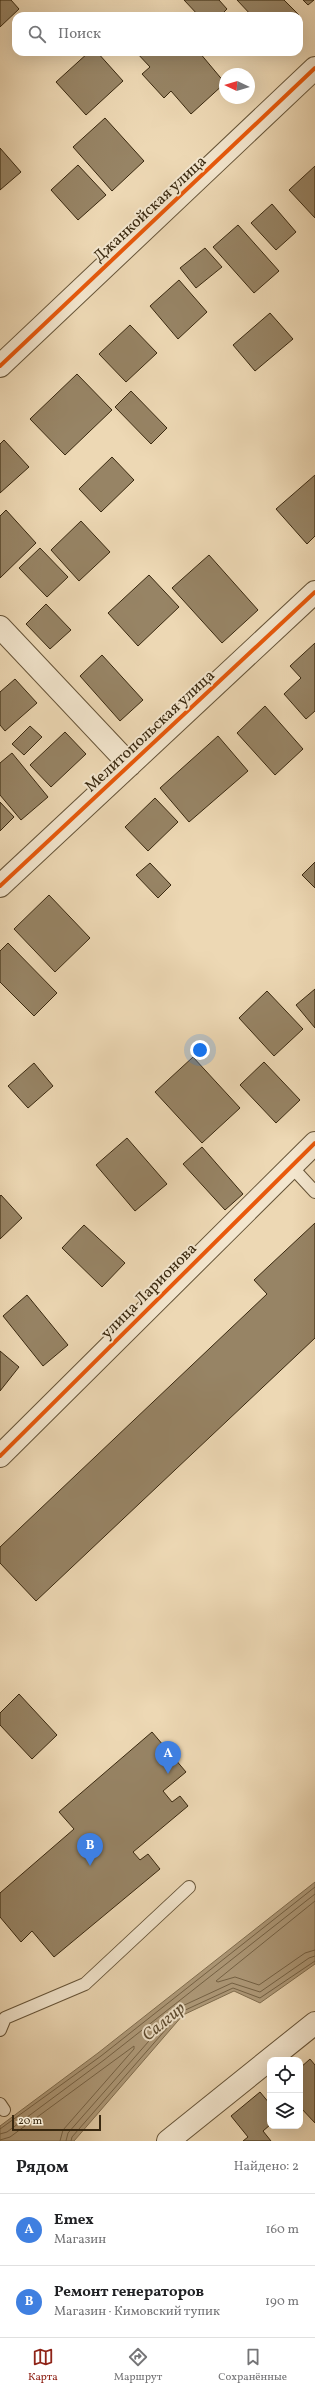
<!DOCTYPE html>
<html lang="ru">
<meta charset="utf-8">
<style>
:root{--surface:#fff;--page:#f6f6f6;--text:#202124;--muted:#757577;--line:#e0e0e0;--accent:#8f2418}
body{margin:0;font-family:Vollkorn,serif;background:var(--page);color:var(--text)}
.controls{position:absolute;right:12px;bottom:12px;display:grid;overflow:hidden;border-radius:8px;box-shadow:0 4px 16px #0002}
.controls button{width:36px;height:36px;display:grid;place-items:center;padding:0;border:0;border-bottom:1px solid var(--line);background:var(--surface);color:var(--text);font:20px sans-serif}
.compass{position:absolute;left:219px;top:68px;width:36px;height:36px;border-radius:50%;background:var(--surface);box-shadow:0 4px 16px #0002;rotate:274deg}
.scale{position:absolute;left:12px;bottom:10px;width:89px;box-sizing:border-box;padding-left:4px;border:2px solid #39280f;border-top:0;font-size:11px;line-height:14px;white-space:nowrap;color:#39280f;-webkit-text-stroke:3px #f3e6ce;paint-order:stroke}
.you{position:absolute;left:200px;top:1050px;width:14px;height:14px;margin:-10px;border:3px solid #fff;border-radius:50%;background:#1a73e8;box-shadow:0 0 0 6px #1a73e833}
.badge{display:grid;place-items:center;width:26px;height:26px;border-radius:50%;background:var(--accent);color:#fff;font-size:13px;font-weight:700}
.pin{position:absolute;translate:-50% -33px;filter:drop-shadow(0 1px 2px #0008)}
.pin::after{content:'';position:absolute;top:21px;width:14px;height:12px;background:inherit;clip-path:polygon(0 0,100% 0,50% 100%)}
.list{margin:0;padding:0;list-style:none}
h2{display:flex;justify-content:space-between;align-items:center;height:52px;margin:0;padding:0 16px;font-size:17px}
h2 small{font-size:13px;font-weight:400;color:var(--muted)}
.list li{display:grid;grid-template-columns:26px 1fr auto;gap:12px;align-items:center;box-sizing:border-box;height:72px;padding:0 16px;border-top:1px solid var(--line)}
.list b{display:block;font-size:15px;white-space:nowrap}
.list p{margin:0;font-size:13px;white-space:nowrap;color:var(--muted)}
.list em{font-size:13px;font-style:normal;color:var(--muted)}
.icon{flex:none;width:22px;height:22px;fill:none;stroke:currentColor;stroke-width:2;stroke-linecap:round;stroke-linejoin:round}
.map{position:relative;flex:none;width:315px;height:2141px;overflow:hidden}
.search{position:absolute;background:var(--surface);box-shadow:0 4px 16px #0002;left:12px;right:12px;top:12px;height:44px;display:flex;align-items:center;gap:10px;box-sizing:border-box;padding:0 14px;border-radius:12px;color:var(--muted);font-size:15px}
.sheet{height:196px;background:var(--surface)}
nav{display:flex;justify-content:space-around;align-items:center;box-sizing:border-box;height:56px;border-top:1px solid var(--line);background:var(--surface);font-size:11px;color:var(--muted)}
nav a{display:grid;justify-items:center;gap:2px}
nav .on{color:var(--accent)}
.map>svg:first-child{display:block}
.water{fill:#b09c7c;stroke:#806e50}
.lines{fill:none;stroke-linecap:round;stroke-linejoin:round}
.shore{stroke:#746246;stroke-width:1}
.building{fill:#978465;stroke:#39280f}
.service-casing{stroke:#665438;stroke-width:14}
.minor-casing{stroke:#665438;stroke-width:24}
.service{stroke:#f3e6ce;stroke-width:12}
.minor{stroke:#f3e6ce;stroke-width:22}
.cycleway-casing{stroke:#f3e6ce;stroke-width:6}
.cycleway{stroke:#e8590c;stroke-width:4}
.labels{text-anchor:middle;stroke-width:4;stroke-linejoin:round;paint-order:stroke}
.street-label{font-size:16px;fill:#39280f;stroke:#f3e6ce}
.water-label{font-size:17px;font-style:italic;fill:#5d4b30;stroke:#f3e6ce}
</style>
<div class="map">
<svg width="315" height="2141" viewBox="0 0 315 2141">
<rect width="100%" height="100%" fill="#edd8b4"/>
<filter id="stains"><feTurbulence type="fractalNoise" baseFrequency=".005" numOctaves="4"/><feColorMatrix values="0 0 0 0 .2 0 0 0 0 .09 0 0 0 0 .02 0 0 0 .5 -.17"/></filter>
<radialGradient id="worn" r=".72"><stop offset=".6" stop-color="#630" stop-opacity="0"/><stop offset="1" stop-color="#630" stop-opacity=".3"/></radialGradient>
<!-- water -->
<path class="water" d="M 315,1882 L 315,1964 L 260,2003 L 234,1991 L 183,2015 L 74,2141 L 0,2141 L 0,2126 L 98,2053 Z"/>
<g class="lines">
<!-- shore -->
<path class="shore" d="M 315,1901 L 216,1981 L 218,1982 L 235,1977 L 259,1985 L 305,1953 L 315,1950
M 0,2129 L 101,2056 L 315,1887
M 0,2134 L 7,2132 L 104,2060 L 315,1894
M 0,2140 L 10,2137 L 134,2046 L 134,2049 L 63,2130 L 60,2141
M 66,2141 L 68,2133 L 178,2008 L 232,1983 L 260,1992 L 309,1958 L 315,1956
M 71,2141 L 72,2137 L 181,2012 L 233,1988 L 260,1998 L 315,1961"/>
</g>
<!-- building -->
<path class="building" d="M 0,0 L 11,0 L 19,9 L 0,27 Z
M 184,0 L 219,0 L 227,9 L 220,16 L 199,16 Z
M 237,0 L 284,0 L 299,15 L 252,16 Z
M 303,0 L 314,0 L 308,5 Z
M 89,52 L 97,52 L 123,81 L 86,115 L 56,82 Z
M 136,52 L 199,52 L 225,83 L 191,114 L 171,91 L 164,98 L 142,74 L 150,67 Z
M 105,118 L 144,161 L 112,191 L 73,147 Z
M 0,148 L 21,172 L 0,190 Z
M 78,165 L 106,195 L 78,220 L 51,190 Z
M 315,166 L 315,218 L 289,190 Z
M 272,204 L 296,232 L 276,250 L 251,223 Z
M 238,225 L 279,271 L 254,293 L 213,247 Z
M 205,248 L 222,267 L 196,288 L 180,268 Z
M 179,280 L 207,312 L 178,339 L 150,306 Z
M 270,313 L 293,339 L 255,371 L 233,345 Z
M 130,325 L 157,353 L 126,382 L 99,354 Z
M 77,374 L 112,410 L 65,455 L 30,419 Z
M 131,391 L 167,428 L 151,444 L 115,407 Z
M 4,440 L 29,467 L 0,493 L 0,444 Z
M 112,457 L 134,480 L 101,512 L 79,489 Z
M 315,475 L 315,536 L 307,544 L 276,509 Z
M 6,510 L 36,543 L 0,578 L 0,516 Z
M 81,521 L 110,552 L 79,581 L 51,550 Z
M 40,548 L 68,577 L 47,597 L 19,568 Z
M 209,555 L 258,610 L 222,643 L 172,588 Z
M 149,575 L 179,607 L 138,646 L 108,613 Z
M 46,604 L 71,630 L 50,649 L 26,624 Z
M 315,643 L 315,711 L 306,719 L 284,694 L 301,678 L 290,666 Z
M 102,655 L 143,700 L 120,721 L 80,676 Z
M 15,679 L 37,703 L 5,731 L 0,725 L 0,692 Z
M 265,706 L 303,749 L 275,775 L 237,733 Z
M 30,726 L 42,737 L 24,755 L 12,744 Z
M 65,732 L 86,754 L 51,787 L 30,765 Z
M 218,736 L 248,771 L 189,822 L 160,788 Z
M 12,753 L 48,797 L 21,820 L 0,795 L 0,763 Z
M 155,798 L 178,822 L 148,851 L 125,827 Z
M 0,802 L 14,817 L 0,831 Z
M 315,862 L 315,888 L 302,875 Z
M 150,863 L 171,885 L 158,898 L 136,875 Z
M 49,895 L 90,938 L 55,972 L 14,929 Z
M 8,943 L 57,993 L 34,1016 L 0,982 L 0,951 Z
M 315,989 L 315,1028 L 296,1005 Z
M 267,991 L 303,1029 L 274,1056 L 239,1018 Z
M 193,1057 L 240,1108 L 202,1143 L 155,1092 Z
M 264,1062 L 300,1100 L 276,1123 L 240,1085 Z
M 34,1063 L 53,1086 L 28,1108 L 8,1086 Z
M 127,1138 L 167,1184 L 135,1211 L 96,1165 Z
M 202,1147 L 243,1194 L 225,1210 L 183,1164 Z
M 1,1195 L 22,1218 L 0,1239 L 0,1196 Z
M 315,1223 L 315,1338 L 36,1601 L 0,1563 L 0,1547 L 267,1294 L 254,1280 Z
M 84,1225 L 125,1263 L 102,1287 L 62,1248 Z
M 27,1295 L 68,1345 L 43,1366 L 3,1316 Z
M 0,1351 L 19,1367 L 0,1391 Z
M 19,1694 L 57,1735 L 32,1759 L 0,1725 L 0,1713 Z
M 152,1732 L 186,1772 L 163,1791 L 172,1802 L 180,1796 L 188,1806 L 133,1852 L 140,1860 L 148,1854 L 160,1869 L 54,1957 L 32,1931 L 21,1942 L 0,1917 L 0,1893 L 74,1829 L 59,1812 Z
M 310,2059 L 315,2065 L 315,2123 L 300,2107 L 300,2068 Z
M 260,2092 L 270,2104 L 270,2125 L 263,2131 L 271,2141 L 243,2141 L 248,2137 L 231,2116 Z"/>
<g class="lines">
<defs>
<path id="service" d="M 290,1165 L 315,1192
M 0,2030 L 5,2018 L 85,1984 L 189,1887
M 0,2104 L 4,2110"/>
<path id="minor" d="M 0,366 L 315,68
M 0,627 L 130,765
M 0,886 L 315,592
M 0,1456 L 315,1143
M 168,2141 L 315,2023"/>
</defs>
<!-- service casing -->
<use href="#service" class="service-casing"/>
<!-- minor casing -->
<use href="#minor" class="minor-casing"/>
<!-- service -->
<use href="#service" class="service"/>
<!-- minor -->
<use href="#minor" class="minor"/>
<defs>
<path id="cycleway" d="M 0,366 L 315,68
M 0,886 L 315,592
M 0,1456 L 315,1143"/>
</defs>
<!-- cycleway casing -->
<use href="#cycleway" class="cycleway-casing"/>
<!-- cycleway -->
<use href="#cycleway" class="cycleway"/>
</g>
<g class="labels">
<!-- street labels -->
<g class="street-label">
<text transform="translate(149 208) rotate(-43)" y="6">Джанкойская улица</text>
<text transform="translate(149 730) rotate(-43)" y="6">Мелитопольская улица</text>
<text transform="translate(148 1290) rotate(-45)" y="6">улица Ларионова</text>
</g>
<!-- water labels -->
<g class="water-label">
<text transform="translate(163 2021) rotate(-40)" y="6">Салгир</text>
</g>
</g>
<rect width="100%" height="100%" filter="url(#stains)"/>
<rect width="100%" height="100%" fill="url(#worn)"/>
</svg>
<div class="controls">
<button><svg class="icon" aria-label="locate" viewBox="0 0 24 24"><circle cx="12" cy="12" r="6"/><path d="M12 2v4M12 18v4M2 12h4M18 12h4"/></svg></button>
<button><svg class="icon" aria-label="layers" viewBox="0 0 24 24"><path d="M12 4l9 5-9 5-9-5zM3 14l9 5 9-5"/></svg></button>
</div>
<svg class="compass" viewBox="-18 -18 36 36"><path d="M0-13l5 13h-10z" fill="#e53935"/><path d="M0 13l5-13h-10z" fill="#757577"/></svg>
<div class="scale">20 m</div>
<div class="you"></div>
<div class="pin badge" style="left:168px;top:1774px;background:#3f7fe0">A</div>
<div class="pin badge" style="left:90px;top:1866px;background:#3f7fe0">B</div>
<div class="search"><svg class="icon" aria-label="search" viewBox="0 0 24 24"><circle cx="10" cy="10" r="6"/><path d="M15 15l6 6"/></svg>Поиск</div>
</div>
<section class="sheet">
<h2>Рядом<small>Найдено: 2</small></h2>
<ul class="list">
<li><span class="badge" style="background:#3f7fe0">A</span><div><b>Emex</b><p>Магазин</p></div><em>160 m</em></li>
<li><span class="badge" style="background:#3f7fe0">B</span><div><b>Ремонт генераторов</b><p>Магазин · Кимовский тупик</p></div><em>190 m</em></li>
</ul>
</section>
<nav>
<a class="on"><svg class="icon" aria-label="map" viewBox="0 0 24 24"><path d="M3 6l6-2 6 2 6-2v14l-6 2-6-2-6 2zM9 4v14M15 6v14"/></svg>Карта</a>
<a><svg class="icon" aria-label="directions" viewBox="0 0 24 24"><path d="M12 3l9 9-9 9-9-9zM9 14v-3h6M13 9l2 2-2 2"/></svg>Маршрут</a>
<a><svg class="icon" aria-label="saved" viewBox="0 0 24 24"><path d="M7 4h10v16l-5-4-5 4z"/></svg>Сохранённые</a>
</nav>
